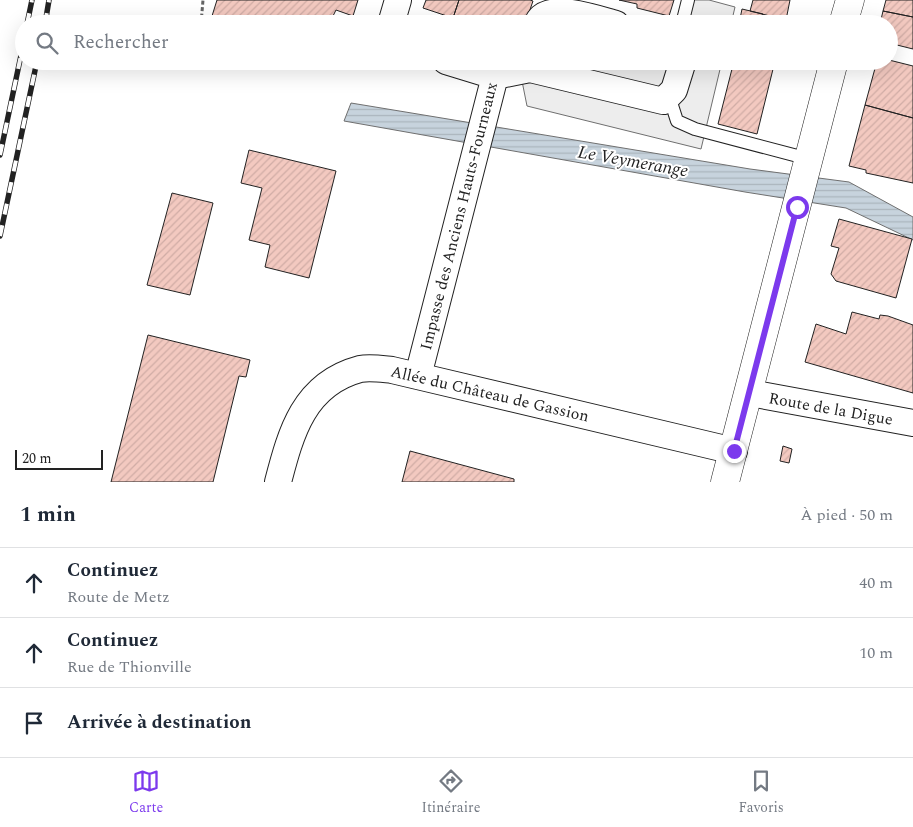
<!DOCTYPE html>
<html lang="fr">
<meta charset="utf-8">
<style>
:root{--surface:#fff;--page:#f6f6f7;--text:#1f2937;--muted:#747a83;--line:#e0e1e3;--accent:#7c3aed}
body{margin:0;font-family:Spectral,serif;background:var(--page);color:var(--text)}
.scale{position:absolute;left:15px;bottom:12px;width:88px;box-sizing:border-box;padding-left:5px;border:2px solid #222;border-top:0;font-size:14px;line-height:18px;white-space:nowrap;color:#222;-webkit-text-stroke:4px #fff;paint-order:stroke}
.stop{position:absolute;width:15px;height:15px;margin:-11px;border:4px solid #7c3aed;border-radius:50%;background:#fff}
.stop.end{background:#7c3aed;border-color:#fff;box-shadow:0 1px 5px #0008}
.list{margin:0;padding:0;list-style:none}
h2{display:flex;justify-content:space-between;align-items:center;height:65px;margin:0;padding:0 20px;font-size:21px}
h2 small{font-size:16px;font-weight:400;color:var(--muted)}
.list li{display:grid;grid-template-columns:32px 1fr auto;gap:15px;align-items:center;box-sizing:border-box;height:70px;padding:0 20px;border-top:1px solid var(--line)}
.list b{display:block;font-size:19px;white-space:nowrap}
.list p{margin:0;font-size:16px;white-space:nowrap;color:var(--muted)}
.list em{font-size:16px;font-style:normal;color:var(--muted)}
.icon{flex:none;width:28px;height:28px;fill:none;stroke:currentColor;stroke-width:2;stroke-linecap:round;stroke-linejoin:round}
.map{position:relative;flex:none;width:913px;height:482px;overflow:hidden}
.search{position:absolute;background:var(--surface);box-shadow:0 5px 20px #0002;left:15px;right:15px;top:15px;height:55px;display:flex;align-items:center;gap:12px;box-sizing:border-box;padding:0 18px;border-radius:28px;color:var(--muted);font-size:19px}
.sheet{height:275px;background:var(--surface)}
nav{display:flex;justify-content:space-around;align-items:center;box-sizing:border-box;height:70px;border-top:1px solid var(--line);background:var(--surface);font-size:14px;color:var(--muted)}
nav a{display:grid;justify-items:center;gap:2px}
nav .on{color:var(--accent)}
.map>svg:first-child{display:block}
.parking{fill:#ededed;stroke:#6f6f6f}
.water{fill:url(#water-rules);stroke:#6f6f6f}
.building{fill:url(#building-hatch);stroke:#222}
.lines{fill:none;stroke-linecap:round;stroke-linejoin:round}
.lane-casing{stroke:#222;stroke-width:14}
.street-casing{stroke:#222;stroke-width:28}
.secondary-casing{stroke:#222;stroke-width:29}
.path{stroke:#646464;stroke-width:3;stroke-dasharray:4 2.5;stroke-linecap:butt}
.lane{stroke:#fff;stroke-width:12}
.street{stroke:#fff;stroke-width:26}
.secondary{stroke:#fff;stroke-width:28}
.rail-casing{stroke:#222;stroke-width:5.5}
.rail{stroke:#fff;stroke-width:4;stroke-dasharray:11;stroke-linecap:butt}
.route{stroke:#7c3aed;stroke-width:6}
.labels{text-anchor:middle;stroke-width:4;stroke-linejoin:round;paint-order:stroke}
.street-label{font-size:16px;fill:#222;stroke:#fff}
.water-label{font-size:18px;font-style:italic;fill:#222;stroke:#fff}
</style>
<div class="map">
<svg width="913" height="482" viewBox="0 0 913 482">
<defs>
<pattern id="water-rules" width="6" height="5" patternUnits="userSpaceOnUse" patternTransform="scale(1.25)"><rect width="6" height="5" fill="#c7d3dd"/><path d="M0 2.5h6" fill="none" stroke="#abb5bd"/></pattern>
<pattern id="building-hatch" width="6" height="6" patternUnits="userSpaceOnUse" patternTransform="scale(1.25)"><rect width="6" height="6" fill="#f3c9c0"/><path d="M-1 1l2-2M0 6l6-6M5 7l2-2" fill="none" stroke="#d0aca5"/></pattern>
</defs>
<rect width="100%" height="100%" fill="#fff"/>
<!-- parking -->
<path class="parking" d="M 683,0 L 709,0 L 735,7 L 731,24 L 677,24 Z
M 518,61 L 722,61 L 701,149 L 527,106 Z"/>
<!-- water -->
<path class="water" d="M 351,103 L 750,169 L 849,182 L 913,217 L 913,240 L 846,208 L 745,192 L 344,121 Z"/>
<!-- building -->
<path class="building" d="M 217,0 L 358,0 L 353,16 L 336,10 L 329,24 L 241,24 L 212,16 Z
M 426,0 L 459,0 L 453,18 L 423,8 Z
M 459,0 L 530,0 L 533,1 L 525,24 L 451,24 Z
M 619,0 L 674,0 L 669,16 L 637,8 L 637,4 Z
M 753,0 L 790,0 L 786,20 L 750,11 Z
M 886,0 L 913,0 L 913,17 L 883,11 Z
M 742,9 L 763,14 L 761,24 L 739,24 Z
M 883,11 L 913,17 L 913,49 L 889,43 L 889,24 L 880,24 Z
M 889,60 L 913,66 L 913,118 L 865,105 L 877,61 Z
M 734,61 L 775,61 L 757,134 L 718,124 Z
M 865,105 L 913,118 L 913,183 L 866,173 L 866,170 L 849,166 Z
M 249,150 L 336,171 L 309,278 L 265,267 L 270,245 L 249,240 L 262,188 L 241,183 Z
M 172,193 L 213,203 L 190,295 L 147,285 Z
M 839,219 L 912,239 L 896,298 L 836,281 L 831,274 L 839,248 L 831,246 Z
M 852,312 L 879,319 L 880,315 L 888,316 L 913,325 L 913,393 L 805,362 L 816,324 L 846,334 Z
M 148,335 L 250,360 L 246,377 L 239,376 L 213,482 L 111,482 Z
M 783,446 L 792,449 L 789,463 L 780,461 Z
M 410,451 L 514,479 L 514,482 L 402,482 Z"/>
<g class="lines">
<defs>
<path id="lane" d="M 682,24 L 688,0
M 669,96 L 677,121 L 695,129 L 809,159"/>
<path id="street" d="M 391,24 L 398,0
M 537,24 C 546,0 597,19 616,24
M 495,76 L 530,69 L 663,101 L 674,90 L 683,61
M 418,376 L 495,76 L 446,61
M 750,393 L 913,423
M 278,482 C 291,432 304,384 360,369 C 370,367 382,369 392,370 L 734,451"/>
<path id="secondary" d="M 843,24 L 850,0
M 725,482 L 834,61"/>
</defs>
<!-- lane casing -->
<use href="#lane" class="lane-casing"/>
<!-- street casing -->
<use href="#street" class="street-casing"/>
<!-- secondary casing -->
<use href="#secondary" class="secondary-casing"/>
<!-- path -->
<path class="path" d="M 201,24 L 203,0
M 242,61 L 247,63 L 263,61"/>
<!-- lane -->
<use href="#lane" class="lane"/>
<!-- street -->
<use href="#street" class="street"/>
<!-- secondary -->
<use href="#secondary" class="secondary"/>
<defs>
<path id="rail" d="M 27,24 L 32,0
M 45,24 L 49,0
M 0,155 L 24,41
M 0,236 L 37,61"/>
</defs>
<!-- rail casing -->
<use href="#rail" class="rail-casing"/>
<!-- rail -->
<use href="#rail" class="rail"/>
</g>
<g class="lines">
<!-- route -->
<path class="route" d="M 734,451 L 797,207"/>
</g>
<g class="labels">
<!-- street labels -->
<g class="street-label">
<text transform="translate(458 216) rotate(-76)" y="6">Impasse des Anciens Hauts-Fourneaux</text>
<text transform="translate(490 393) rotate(13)" y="6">Allée du Château de Gassion</text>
<text transform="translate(831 408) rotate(10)" y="6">Route de la Digue</text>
</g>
<!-- water labels -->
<g class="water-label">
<text transform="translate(633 161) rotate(10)" y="6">Le Veymerange</text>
</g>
</g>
</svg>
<div class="scale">20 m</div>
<div class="stop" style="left:797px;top:207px"></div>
<div class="stop end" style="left:734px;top:451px"></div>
<div class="search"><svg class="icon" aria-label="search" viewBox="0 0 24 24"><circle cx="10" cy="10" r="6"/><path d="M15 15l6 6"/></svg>Rechercher</div>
</div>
<section class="sheet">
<h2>1 min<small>À pied · 50 m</small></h2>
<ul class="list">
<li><svg class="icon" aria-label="ahead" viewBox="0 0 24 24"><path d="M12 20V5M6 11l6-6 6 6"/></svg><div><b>Continuez</b><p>Route de Metz</p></div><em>40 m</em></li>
<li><svg class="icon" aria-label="ahead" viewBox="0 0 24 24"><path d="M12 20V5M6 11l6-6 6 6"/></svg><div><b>Continuez</b><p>Rue de Thionville</p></div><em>10 m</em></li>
<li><svg class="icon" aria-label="arrive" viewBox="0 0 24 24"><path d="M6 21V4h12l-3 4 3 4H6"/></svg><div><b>Arrivée à destination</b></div></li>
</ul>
</section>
<nav>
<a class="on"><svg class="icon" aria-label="map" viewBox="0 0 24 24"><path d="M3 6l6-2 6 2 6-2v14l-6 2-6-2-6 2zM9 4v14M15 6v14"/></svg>Carte</a>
<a><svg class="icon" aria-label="directions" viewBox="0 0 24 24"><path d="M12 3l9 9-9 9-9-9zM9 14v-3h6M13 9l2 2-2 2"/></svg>Itinéraire</a>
<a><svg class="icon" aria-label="saved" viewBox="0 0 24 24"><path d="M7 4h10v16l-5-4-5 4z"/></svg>Favoris</a>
</nav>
